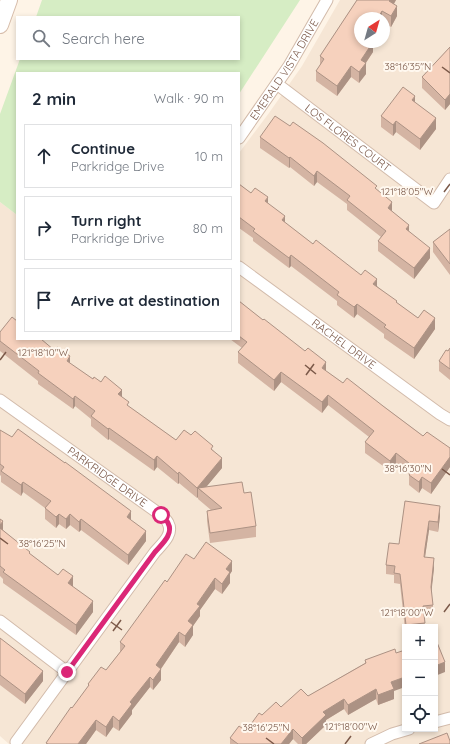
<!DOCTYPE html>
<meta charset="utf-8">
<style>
:root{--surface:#fff;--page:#f6f6f7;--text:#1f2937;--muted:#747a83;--line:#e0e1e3}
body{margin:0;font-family:Quicksand,sans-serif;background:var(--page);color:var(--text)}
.controls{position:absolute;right:12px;bottom:12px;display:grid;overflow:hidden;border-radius:0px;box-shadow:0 2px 6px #0003}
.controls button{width:36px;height:36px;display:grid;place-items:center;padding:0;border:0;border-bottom:1px solid var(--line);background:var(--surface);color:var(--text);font:20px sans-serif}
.compass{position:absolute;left:354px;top:12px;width:36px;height:36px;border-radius:50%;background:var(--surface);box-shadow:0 2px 6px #0003;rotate:37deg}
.stop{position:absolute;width:12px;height:12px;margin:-9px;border:3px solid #db2777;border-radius:50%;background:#fff}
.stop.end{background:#db2777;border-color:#fff;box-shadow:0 1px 4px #0008}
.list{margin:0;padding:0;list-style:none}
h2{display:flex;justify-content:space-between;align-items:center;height:52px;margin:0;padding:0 16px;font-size:17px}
h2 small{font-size:13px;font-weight:400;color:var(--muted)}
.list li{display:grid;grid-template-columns:26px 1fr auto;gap:12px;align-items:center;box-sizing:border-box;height:64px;margin:0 8px 8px;padding:0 8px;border:1px solid var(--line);border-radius:0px}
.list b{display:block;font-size:15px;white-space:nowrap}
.list p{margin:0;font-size:13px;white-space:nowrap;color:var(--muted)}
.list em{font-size:13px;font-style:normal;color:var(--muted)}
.icon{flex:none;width:22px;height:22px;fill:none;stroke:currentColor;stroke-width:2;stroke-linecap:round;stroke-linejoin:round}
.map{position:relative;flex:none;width:450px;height:744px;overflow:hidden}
.search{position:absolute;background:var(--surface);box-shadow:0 2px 6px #0003;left:16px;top:16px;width:224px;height:44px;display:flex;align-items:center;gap:10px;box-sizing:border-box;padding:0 14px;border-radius:0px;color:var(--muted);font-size:15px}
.panel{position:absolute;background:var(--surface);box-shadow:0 2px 6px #0003;left:16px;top:72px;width:224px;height:268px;border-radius:0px}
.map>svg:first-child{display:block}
.residential{fill:#f6e6d5;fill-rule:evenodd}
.green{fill:#d6edc4}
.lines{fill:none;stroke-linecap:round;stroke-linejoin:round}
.street-casing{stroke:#d2bbab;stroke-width:13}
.secondary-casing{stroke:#d7bdab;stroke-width:18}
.street{stroke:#fff;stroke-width:11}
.secondary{stroke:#fff;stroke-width:16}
.wall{fill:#d4b4a3}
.shaded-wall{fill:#ac9284}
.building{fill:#f6d1bd;stroke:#ac9284}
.route{stroke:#db2777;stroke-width:5}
.ticks{fill:none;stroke:#7b5949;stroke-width:1.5}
.labels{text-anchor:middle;stroke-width:4;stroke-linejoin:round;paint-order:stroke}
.street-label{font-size:11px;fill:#7b5949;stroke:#fff8ef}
.ticks-label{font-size:10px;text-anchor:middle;fill:#7b5949;stroke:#fff8ef;stroke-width:4;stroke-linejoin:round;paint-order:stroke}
</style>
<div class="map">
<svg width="450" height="744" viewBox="0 0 450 744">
<rect width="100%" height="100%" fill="#fef4e7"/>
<!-- residential -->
<path class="residential" d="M 340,0 L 450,0 L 450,744 L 9,744 L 0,736 L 0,202 L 17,215 L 17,339 L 239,339 L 239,153 L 269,113 L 302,66 ZM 360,18 L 384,18 L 384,42 L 360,42 ZM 405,627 L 435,627 L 435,729 L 405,729 Z"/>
<!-- green -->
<path class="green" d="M 42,0 L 300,0 L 239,94 L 239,73 L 17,73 L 17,215 L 0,202 L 0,114 L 20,59 L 239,59 L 239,17 L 36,17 Z"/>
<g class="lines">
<defs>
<g id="street">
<path id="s1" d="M 277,84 L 434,203 L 450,179"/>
<path id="s2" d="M 239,138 L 289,66 L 327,0"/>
<path id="s3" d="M 239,267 L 440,414 L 450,420"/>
<path id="s4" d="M 0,400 L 161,515 C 163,517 167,520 168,523 C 174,534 162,544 155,552 L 16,742"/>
<path d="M 0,621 L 67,672"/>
<path d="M 435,722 L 450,718"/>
<path d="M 371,744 L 392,734 L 409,729"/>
</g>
<path id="secondary" d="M 0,25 L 9,0"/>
</defs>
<!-- street casing -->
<use href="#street" class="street-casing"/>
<!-- secondary casing -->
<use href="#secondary" class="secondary-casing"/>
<!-- street -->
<use href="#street" class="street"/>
<!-- secondary -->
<use href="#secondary" class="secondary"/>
</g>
<!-- wall -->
<path class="wall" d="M 357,0 L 396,0 L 394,4 L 397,16 L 391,27 L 384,23 L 384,18 L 360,18 L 373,52 L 366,63 L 366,74 L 359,83 L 351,77 L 337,96 L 316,81 L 316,71 L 320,66 L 320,56 Z
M 450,47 L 450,104 L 445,110 L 422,88 L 422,77 Z
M 415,103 L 436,129 L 420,150 L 396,132 L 393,136 L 381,127 L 381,116 Z
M 260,137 L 377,190 L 392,212 L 409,231 L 430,258 L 414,279 L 378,251 L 378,241 L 381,237 L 347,210 L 347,204 L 317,182 L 314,186 L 290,167 L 289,168 L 260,148 Z
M 239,184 L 251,193 L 268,203 L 285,223 L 313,244 L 377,286 L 397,303 L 418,318 L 435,329 L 414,359 L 384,338 L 384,334 L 357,314 L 354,318 L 337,305 L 337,301 L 291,266 L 289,268 L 253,241 L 253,238 L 239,228 Z
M 450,229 L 450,275 L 433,252 L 433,242 Z
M 239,301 L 326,371 L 343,383 L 383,406 L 423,436 L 450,448 L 450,467 L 431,494 L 422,488 L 419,493 L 409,485 L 409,474 L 396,464 L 390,471 L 365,453 L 365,442 L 369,437 L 328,405 L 322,413 L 281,382 L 274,391 L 238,363 L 238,352 L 242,348 L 230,339 L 239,339 Z
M 0,332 L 70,364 L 93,379 L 101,382 L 122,397 L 129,407 L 176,440 L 191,435 L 213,450 L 222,468 L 206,487 L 244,493 L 256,526 L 256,537 L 210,543 L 207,521 L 207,511 L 211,510 L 198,499 L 198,497 L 197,498 L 179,483 L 178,484 L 157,467 L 154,471 L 109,439 L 108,440 L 91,426 L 91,419 L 75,406 L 73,409 L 38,384 L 38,381 L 0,351 Z
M 450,348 L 450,380 L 439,371 L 439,361 Z
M 0,430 L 131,520 L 146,541 L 128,565 L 81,530 L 79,532 L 70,525 L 66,529 L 59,524 L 56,528 L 45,519 L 45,508 L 23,492 L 21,496 L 1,482 L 1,476 L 0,475 Z
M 405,501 L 440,516 L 438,532 L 429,530 L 425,557 L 434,568 L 431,592 L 433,605 L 433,615 L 424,616 L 425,627 L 405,627 L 405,630 L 400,584 L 394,583 L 394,575 L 386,574 L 386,565 L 399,544 Z
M 0,519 L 3,530 L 30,554 L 73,587 L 93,612 L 76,635 L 3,583 L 3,579 L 0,576 Z
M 194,559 L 232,571 L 230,574 L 230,583 L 222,594 L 215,589 L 200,610 L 200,616 L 193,626 L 193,635 L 185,647 L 179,642 L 161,669 L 161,680 L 153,690 L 150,687 L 132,710 L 132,714 L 119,731 L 113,727 L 106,737 L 96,730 L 86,744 L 46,744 L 46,743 L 88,687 L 88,684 L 106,670 L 120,652 L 120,642 L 167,582 Z
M 0,638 L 43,681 L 25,704 L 0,685 Z
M 365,660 L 394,691 L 394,699 L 378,705 L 376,699 L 348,715 L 344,709 L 326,720 L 326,725 L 306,744 L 298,744 L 293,739 L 289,744 L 230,744 L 230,738 L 246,731 L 262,715 L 308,696 L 365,663 Z"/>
<!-- shaded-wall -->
<path class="shaded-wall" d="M 390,0 L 396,0 L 389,12 L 389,1 Z
M 397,6 L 397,16 L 391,27 L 391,16 Z
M 382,11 L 382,18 L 378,18 Z
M 373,42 L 373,52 L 361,70 L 361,60 Z
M 366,63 L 366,74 L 359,83 L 359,72 Z
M 351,66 L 351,77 L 337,96 L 337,86 Z
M 450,94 L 450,104 L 445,110 L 445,100 Z
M 415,96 L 415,106 L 412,100 Z
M 436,118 L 436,129 L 420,150 L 420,139 Z
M 396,121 L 396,132 L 393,136 L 393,125 Z
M 290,157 L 290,167 L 289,168 L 289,158 Z
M 317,171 L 317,182 L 314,186 L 314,176 Z
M 268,197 L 268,208 L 265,201 Z
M 392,202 L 392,212 L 388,208 Z
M 285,216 L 285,227 L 282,220 Z
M 409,225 L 409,235 L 406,229 Z
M 430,248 L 430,258 L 414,279 L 414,268 Z
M 291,255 L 291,266 L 289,268 L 289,258 Z
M 377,279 L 377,289 L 373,284 Z
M 357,304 L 357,314 L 354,318 L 354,307 Z
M 435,318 L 435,329 L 414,359 L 414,348 Z
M 70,356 L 70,367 L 67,361 Z
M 326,362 L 326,372 L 322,368 Z
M 281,372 L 281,382 L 274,391 L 274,380 Z
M 122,390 L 122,400 L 118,394 Z
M 328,395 L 328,405 L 322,413 L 322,402 Z
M 75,396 L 75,406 L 73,409 L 73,399 Z
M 109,428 L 109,439 L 108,440 L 108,429 Z
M 396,453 L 396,464 L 390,471 L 390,461 Z
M 157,456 L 157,467 L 154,471 L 154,460 Z
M 450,457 L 450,467 L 431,494 L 431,483 Z
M 222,458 L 222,468 L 202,492 L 198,488 L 198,497 L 197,498 L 197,488 Z
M 179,472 L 179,483 L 178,484 L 178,474 Z
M 422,477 L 422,488 L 419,493 L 419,482 Z
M 23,482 L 23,492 L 21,496 L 21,485 Z
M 440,506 L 440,516 L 438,532 L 438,522 Z
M 131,511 L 131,522 L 127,517 Z
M 59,514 L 59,524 L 56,528 L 56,517 Z
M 70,514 L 70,525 L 66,529 L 66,519 Z
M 81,519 L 81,530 L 79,532 L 79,522 Z
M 3,521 L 3,532 L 0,535 L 0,525 Z
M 429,521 L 429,530 L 425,557 L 424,566 L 425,548 Z
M 146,531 L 146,541 L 128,565 L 128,555 Z
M 434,558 L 434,568 L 431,596 L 431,587 Z
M 232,561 L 232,571 L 230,574 L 230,583 L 222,594 L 222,584 L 226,569 Z
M 73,576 L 73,587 L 68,583 Z
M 215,578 L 215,589 L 200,610 L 200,616 L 193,626 L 193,635 L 185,647 L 185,636 L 188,621 L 197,604 Z
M 93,601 L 93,612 L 76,635 L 76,625 Z
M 179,632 L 179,642 L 156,676 L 156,665 Z
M 445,662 L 445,672 L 435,676 L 435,666 Z
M 161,669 L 161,680 L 153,690 L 153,680 Z
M 43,671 L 43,681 L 25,704 L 25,694 Z
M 150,677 L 150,687 L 132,710 L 132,714 L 119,731 L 119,721 L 130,702 Z
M 405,677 L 405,687 L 394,691 L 394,699 L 378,705 L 378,695 L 391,682 Z
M 376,689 L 376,699 L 348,715 L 348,705 Z
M 344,699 L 344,709 L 326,720 L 326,725 L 306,744 L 302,744 L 302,738 L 323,712 Z
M 113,716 L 113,727 L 106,737 L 106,727 Z
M 96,720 L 96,730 L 86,744 L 78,744 Z
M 293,729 L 293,739 L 289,744 L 281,744 Z"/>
<!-- building -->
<path class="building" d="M 357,0 L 390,0 L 389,1 L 397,6 L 391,16 L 382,11 L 378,18 L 360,18 L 360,42 L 373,42 L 361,60 L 366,63 L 359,72 L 351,66 L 337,86 L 316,71 L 324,59 L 320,56 Z
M 450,47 L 450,94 L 445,100 L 422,77 Z
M 403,87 L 415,96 L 412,100 L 436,118 L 420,139 L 396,121 L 393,125 L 381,116 Z
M 275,116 L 290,126 L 293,122 L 323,143 L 377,186 L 375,188 L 392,202 L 388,208 L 409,225 L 406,229 L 430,248 L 414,268 L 378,241 L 386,231 L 347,200 L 350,196 L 317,171 L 314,176 L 290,157 L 289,158 L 260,137 Z
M 239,184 L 251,193 L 255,188 L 268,197 L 265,201 L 285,216 L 282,220 L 313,244 L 316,240 L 361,275 L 365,270 L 377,279 L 373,284 L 397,301 L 396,302 L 418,318 L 424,310 L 435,318 L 414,348 L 384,327 L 386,325 L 357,304 L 354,307 L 337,295 L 339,292 L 291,255 L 289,258 L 253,231 L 255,229 L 239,217 Z
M 450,229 L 450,264 L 433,242 Z
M 239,301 L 263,320 L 264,319 L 305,351 L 308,348 L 326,362 L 322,368 L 343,383 L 347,378 L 383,406 L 423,436 L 427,432 L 450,448 L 450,457 L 431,483 L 422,477 L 419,482 L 409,475 L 414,467 L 396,453 L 390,461 L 365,442 L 374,431 L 328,395 L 322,402 L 281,372 L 274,380 L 238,352 L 247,342 L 239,336 Z
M 12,317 L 17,321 L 17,339 L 41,339 L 54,350 L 57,347 L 70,356 L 67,361 L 93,379 L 94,377 L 101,382 L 105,376 L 122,390 L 118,394 L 129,402 L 127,405 L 176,440 L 184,430 L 191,435 L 195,431 L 213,446 L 211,449 L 222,458 L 197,488 L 179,472 L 178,474 L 157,456 L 154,460 L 109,428 L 108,429 L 91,416 L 95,411 L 75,396 L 73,399 L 38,373 L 39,371 L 0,341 L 0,332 Z
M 450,348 L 450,369 L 439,361 L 446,350 L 448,351 Z
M 18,429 L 65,463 L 65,462 L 131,511 L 127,517 L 146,531 L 128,555 L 81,519 L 79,522 L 70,514 L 66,519 L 59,514 L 56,517 L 45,508 L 51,501 L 23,482 L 21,485 L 1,471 L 4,467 L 0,464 L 0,430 L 12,437 Z
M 242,482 L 244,493 L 251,492 L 256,526 L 210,533 L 207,511 L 222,508 L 198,488 Z
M 405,501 L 440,506 L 438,522 L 429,521 L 425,548 L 424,557 L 434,558 L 431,587 L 433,605 L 423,606 L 425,623 L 406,625 L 400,574 L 394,573 L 395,566 L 386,565 L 389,543 L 399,544 Z
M 0,519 L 3,521 L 0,525 Z
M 0,528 L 30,552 L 29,553 L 58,575 L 63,569 L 73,576 L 68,583 L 93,601 L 76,625 L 3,572 L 5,570 L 0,566 Z
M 206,542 L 232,561 L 226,569 L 230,572 L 222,584 L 215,578 L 197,604 L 200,606 L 188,621 L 193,625 L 185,636 L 179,632 L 156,665 L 161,669 L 153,680 L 150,677 L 130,702 L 132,704 L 119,721 L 113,716 L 106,727 L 96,720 L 78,744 L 48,744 L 46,743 L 71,707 L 72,708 L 89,685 L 88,684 L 101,667 L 106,670 L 125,646 L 120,642 L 165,580 L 167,582 L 186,554 L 194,559 Z
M 0,638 L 43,671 L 25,694 L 0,675 Z
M 435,640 L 436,640 L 445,662 L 435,666 Z
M 395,649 L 396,653 L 405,650 L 405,677 L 391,682 L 394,689 L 378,695 L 376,689 L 348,705 L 344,699 L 323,712 L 326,715 L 302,738 L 293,729 L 281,744 L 238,744 L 230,738 L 239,726 L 246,731 L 259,713 L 262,715 L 276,702 L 281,707 L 301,689 L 308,696 L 366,663 L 365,660 Z
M 447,733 L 450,741 L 450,744 L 419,744 Z"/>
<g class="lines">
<!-- route -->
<path class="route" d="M 67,672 L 155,552 C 162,544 174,534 168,523 C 167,520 163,517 161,515"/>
</g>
<!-- ticks -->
<path class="ticks" d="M 442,67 L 450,73M 444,192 L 450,184M 0,360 L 6,352M 305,365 L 316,374M 306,375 L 314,364M 442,469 L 450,475M 0,538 L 8,544M 444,612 L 450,604M 111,622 L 122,630M 113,631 L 121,620M 266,738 L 274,744M 345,744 L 351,736"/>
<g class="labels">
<!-- street labels -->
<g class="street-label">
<text dy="4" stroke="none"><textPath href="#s2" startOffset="82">EMERALD VISTA DRIVE</textPath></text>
<text dy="4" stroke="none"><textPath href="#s1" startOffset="89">LOS FLORES COURT</textPath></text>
<text dy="4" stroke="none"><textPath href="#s3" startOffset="130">RACHEL DRIVE</textPath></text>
<text dy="4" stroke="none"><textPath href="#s4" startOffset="132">PARKRIDGE DRIVE</textPath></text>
</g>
</g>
<g class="ticks-label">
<text x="408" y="70">38°16'35"N</text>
<text x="407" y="195">121°18'05"W</text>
<text x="43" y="356">121°18'10"W</text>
<text x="408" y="472">38°16'30"N</text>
<text x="42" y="547">38°16'25"N</text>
<text x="407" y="616">121°18'00"W</text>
<text x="351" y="730">121°18'00"W</text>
<text x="266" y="731">38°16'25"N</text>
</g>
</svg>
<div class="controls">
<button>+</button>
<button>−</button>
<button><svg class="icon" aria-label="locate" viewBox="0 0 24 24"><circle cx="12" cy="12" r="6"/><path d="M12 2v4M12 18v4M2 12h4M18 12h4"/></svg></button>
</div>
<svg class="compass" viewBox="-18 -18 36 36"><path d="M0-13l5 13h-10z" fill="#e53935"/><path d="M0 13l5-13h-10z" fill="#747a83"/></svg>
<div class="stop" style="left:161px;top:515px"></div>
<div class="stop end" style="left:67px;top:672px"></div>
<div class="search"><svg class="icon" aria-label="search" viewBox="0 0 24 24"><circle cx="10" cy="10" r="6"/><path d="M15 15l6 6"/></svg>Search here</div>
<section class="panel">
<h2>2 min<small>Walk · 90 m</small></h2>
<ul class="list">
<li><svg class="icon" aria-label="ahead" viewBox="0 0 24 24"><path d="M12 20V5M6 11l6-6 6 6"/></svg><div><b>Continue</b><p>Parkridge Drive</p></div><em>10 m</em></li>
<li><svg class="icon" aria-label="right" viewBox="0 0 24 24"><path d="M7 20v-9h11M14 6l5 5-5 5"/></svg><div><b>Turn right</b><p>Parkridge Drive</p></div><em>80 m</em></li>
<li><svg class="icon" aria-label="arrive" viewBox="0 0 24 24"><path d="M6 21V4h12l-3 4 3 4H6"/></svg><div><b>Arrive at destination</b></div></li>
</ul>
</section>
</div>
